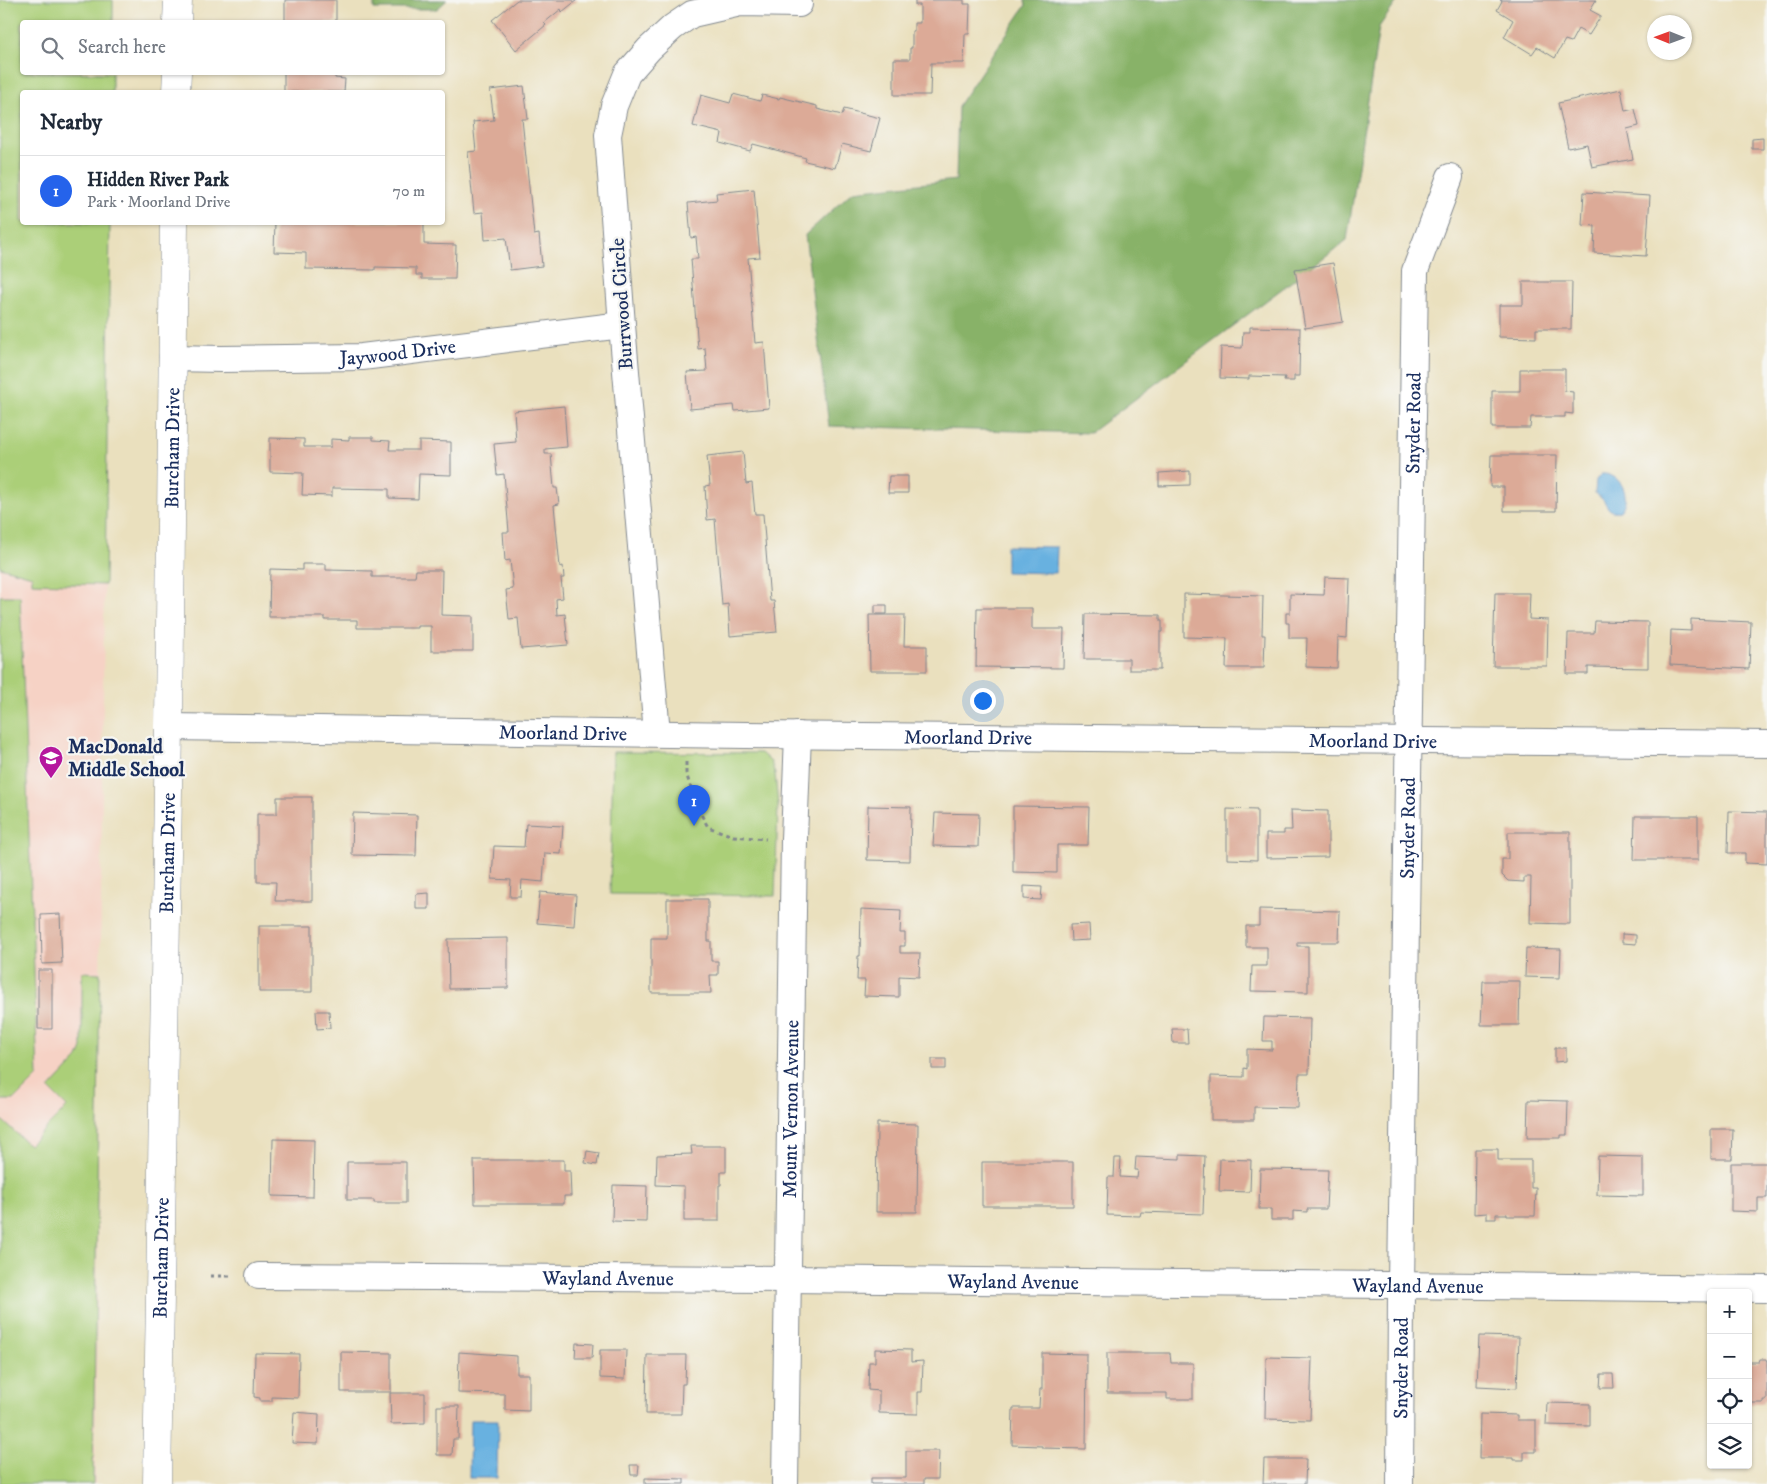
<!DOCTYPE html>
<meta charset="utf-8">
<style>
:root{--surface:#fff;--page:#f2f2f3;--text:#1f2937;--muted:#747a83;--line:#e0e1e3;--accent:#2563eb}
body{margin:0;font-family:"IM FELL DW Pica",serif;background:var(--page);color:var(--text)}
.controls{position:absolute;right:15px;bottom:15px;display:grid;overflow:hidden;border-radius:5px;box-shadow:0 1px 4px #0004}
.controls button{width:45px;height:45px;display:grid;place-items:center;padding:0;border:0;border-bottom:1px solid var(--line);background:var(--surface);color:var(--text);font:25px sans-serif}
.compass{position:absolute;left:1647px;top:15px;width:45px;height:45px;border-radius:50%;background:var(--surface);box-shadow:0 1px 4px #0004;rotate:271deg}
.you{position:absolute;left:982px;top:700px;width:18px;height:18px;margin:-12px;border:4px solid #fff;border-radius:50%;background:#1a73e8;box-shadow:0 0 0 8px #1a73e833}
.badge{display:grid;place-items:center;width:32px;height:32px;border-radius:50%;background:var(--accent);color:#fff;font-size:16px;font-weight:700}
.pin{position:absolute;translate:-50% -41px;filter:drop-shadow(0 1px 2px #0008)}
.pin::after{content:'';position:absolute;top:26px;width:18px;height:15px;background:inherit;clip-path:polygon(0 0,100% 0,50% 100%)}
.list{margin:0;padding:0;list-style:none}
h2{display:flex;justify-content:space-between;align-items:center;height:65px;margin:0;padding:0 20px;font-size:21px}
h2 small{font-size:16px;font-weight:400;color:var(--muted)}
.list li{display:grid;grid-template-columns:32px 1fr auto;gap:15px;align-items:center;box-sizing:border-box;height:70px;padding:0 20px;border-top:1px solid var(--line)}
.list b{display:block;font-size:19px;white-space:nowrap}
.list p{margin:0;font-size:16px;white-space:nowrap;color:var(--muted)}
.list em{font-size:16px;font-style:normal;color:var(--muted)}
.icon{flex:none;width:28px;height:28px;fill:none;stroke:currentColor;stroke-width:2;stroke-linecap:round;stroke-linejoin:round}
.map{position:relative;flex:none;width:1767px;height:1484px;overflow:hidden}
.search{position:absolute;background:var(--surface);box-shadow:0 1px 4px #0004;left:20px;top:20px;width:425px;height:55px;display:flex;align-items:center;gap:12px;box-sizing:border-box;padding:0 18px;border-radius:5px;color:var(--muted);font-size:19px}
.panel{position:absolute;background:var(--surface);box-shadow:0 1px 4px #0004;left:20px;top:90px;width:425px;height:135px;border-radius:5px}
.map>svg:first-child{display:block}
.built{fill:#f6d2c5}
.green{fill:#abcf78;stroke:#637f6b}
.forest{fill:#88b268;stroke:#527063}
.water{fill:#68b1e0;stroke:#42709f}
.building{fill:#dcaa97}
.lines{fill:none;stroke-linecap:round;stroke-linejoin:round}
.minor-casing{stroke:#82888e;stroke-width:28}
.tertiary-casing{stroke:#82888e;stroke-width:29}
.path{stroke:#82888e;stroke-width:3;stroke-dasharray:4 4;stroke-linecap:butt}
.minor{stroke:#fff;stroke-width:26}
.tertiary{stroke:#fff;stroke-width:28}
.labels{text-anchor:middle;stroke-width:4.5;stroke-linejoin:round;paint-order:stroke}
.street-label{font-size:20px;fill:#1b2f5e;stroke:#f6f6f2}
.poi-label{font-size:20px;font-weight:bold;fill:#1b2f5e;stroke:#f6f6f2;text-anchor:start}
</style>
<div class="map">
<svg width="1767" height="1484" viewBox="0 0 1767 1484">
<rect width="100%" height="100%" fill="#f6f6f2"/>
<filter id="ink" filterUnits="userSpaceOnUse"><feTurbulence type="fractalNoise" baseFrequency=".02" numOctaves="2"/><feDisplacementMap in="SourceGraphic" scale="10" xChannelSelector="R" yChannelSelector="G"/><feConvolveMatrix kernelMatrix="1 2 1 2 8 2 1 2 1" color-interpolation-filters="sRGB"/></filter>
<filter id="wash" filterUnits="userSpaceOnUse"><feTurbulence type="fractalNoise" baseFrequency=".0096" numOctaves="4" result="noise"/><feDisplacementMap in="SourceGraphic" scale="20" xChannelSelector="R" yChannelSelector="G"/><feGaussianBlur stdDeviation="1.12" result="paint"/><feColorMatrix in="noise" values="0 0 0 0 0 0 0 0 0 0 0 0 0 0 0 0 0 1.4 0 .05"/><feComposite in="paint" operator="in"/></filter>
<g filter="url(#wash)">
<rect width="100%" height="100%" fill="#eae0be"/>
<!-- built -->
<path class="built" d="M 0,0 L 22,22 L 22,222 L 108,223 L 95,1484 L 0,1484 Z"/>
<!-- green -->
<path class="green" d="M 0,0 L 113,0 L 113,22 L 22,22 L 22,72 L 112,73 L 112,92 L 22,92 L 22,222 L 110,223 L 105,585 L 32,583 L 32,576 L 0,567 Z
M 0,596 L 20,596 L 38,1076 L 14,1100 L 0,1100 Z
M 613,752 L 761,753 L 771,762 L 775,774 L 778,805 L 775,896 L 610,894 Z
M 82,972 L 100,973 L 93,1484 L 0,1484 L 0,1121 L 3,1121 L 29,1145 L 67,1107 L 49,1089 L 78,1058 L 82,1048 Z"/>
<!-- forest -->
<path class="forest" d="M 374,0 L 447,0 L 437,9 L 374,9 Z
M 1025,0 L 1398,0 L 1379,27 L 1347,240 L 1090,433 L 829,426 L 805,235 L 853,191 L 956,180 L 958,106 L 1026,5 Z"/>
<!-- water -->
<path class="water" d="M 1601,474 C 1620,472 1633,497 1620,511 C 1606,513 1609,505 1601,498 C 1599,496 1597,495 1595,493 L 1596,480 Z
M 1006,546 L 1057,547 L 1056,573 L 1006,572 Z
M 470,1420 L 498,1420 L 497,1478 L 469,1478 Z"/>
<g id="blocks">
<!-- building -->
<path class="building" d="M 285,0 L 336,0 L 336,22 L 285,22 Z
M 517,0 L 577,0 L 562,12 L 561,9 L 544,23 L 546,25 L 516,50 L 492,20 Z
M 915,0 L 964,0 L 964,4 L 970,4 L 969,34 L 965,34 L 964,63 L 931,63 L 930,95 L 894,95 L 894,59 L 910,59 L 910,48 L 912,48 L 912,31 L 914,31 L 914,23 L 920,23 L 920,5 L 915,5 Z
M 1500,0 L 1596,0 L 1590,10 L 1601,16 L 1589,35 L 1578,29 L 1571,42 L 1565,40 L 1555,58 L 1537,47 L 1532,54 L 1504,37 L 1513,20 L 1497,10 L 1502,1 Z
M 284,72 L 335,72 L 335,78 L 345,79 L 344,92 L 284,92 Z
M 524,86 L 528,119 L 522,119 L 534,235 L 539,234 L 542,266 L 510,270 L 506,238 L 485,240 L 483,212 L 474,213 L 468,152 L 476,151 L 473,122 L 494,120 L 490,90 Z
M 1621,89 L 1625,111 L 1635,109 L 1639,126 L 1627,129 L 1633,159 L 1592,167 L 1587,144 L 1568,148 L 1558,103 Z
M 733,94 L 760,101 L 762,95 L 779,99 L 780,97 L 817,106 L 817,109 L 842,115 L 844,109 L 880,118 L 871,151 L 842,144 L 835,168 L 805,161 L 806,158 L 753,144 L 750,151 L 720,143 L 722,133 L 693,126 L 701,95 L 730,103 Z
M 1763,138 L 1763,149 L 1752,149 L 1752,139 Z
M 754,189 L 760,257 L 748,258 L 755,343 L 764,342 L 769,408 L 735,411 L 734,405 L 690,409 L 687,372 L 707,371 L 705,348 L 698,349 L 691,259 L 698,259 L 696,237 L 691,238 L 688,203 L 717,200 L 716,193 Z
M 1584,192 L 1650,196 L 1646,256 L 1594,253 L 1595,226 L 1582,225 Z
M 275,222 L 424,222 L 424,244 L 456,245 L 455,279 L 422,279 L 422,275 L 416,275 L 416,268 L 375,267 L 375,270 L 306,269 L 306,253 L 274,252 Z
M 1333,263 L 1343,322 L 1305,328 L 1295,269 Z
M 1523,282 L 1572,282 L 1571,329 L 1536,329 L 1536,338 L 1499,337 L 1499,305 L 1523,305 Z
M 1250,327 L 1300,328 L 1299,376 L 1294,376 L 1294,381 L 1284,381 L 1285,377 L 1249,376 L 1249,379 L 1220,378 L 1221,347 L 1242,348 L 1243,332 L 1250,332 Z
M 1520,369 L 1565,369 L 1565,391 L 1573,392 L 1573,414 L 1565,413 L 1565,417 L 1531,417 L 1530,428 L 1492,428 L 1492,391 L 1520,391 Z
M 564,406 L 567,447 L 545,449 L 545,454 L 551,454 L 554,488 L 557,488 L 559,504 L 554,505 L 560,567 L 563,566 L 564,578 L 561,578 L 563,598 L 556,599 L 557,615 L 565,614 L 568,645 L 521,649 L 518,618 L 509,619 L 506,590 L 513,589 L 510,560 L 505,561 L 503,532 L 509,532 L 504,474 L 497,475 L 494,444 L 516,442 L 514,411 Z
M 349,437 L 373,437 L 373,440 L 390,441 L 389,450 L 419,450 L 419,441 L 451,442 L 451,475 L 419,474 L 418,499 L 389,498 L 389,489 L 332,488 L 332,496 L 302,495 L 303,473 L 270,472 L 270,438 L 304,439 L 304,447 L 331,447 L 331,439 L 349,440 Z
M 743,452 L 746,484 L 752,483 L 755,514 L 763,514 L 770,601 L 774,601 L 777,632 L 730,636 L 728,604 L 722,605 L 715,519 L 707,520 L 705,486 L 710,485 L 707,456 Z
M 1491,455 L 1557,455 L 1556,511 L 1504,511 L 1504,487 L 1490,487 Z
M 1190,471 L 1190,485 L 1159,486 L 1159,473 Z
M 889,476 L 908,476 L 908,493 L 888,493 Z
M 302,564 L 326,564 L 326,570 L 372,571 L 372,577 L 415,577 L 416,570 L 442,570 L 441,615 L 473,616 L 473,651 L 431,651 L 431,626 L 417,626 L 417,628 L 357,628 L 357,620 L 325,620 L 325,617 L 269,617 L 270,569 L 302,570 Z
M 1325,577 L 1349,578 L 1347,638 L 1338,637 L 1337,668 L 1306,667 L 1307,638 L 1289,638 L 1289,623 L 1286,623 L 1286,613 L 1290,613 L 1290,594 L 1324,595 Z
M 1495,593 L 1530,593 L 1529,619 L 1548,620 L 1547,666 L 1493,666 Z
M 1184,594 L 1263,596 L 1262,635 L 1265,635 L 1264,668 L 1226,668 L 1227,638 L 1184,637 Z
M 875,605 L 887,605 L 887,614 L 875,614 Z
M 977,608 L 1032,608 L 1032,629 L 1064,629 L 1063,668 L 976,667 Z
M 1085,614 L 1160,615 L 1160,621 L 1162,621 L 1162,632 L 1160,632 L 1160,670 L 1129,670 L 1129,659 L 1084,659 Z
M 869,615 L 905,615 L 904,646 L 927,646 L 927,671 L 870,671 Z
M 1691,619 L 1751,622 L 1749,669 L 1670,665 L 1671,630 L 1691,631 Z
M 1595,621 L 1648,622 L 1648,668 L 1588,667 L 1588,674 L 1567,674 L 1568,633 L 1594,633 Z
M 277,797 L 312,797 L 312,901 L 275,901 L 276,882 L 257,882 L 257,814 L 277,814 Z
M 868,806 L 911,807 L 910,861 L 867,860 Z
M 1013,806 L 1089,807 L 1088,845 L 1057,845 L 1057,873 L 1013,872 Z
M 1227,809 L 1257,810 L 1257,860 L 1227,859 Z
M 1291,810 L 1328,811 L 1328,857 L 1266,858 L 1266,834 L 1284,834 L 1284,830 L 1292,830 Z
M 1729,811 L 1767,812 L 1767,864 L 1745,863 L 1745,853 L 1728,853 Z
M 353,813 L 417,815 L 416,856 L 352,855 Z
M 935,813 L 979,814 L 978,847 L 933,846 Z
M 1635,816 L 1698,816 L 1698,860 L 1634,860 Z
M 526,824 L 563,826 L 561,854 L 545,853 L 543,882 L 522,880 L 521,897 L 510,897 L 511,880 L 492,879 L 494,846 L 524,847 Z
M 1508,832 L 1570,832 L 1570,924 L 1530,923 L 1531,877 L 1524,877 L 1524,882 L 1508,881 L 1502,875 L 1502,859 L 1508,859 Z
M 1024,886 L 1042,887 L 1041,900 L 1024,899 Z
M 540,892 L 576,895 L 574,926 L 537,923 Z
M 429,893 L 429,909 L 416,909 L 416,894 Z
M 667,899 L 708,899 L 708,941 L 711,941 L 711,961 L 718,961 L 718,975 L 710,975 L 711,993 L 651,993 L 651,938 L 667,938 Z
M 861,909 L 901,911 L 900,933 L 905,933 L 905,946 L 900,946 L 900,953 L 920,953 L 919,977 L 899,976 L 899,997 L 864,996 L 865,980 L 857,980 L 858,956 L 860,956 Z
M 1259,909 L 1340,911 L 1339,942 L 1297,942 L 1297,946 L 1308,946 L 1308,992 L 1251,991 L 1252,966 L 1267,966 L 1267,947 L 1246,947 L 1246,926 L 1259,926 Z
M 60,914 L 62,963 L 42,964 L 41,915 Z
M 1089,924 L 1090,940 L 1071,941 L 1070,925 Z
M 259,926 L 312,926 L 312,992 L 259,992 Z
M 1622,934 L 1636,935 L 1636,944 L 1622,943 Z
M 508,938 L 508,988 L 449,989 L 448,939 Z
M 1526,948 L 1561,949 L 1560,978 L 1525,977 Z
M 38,970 L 52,970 L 52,1029 L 38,1029 Z
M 1483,981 L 1520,981 L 1519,1025 L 1481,1025 Z
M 316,1011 L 329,1011 L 330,1028 L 317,1029 Z
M 1264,1017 L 1310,1018 L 1309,1074 L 1299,1074 L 1298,1108 L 1254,1107 L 1254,1120 L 1211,1120 L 1211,1076 L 1244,1077 L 1244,1068 L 1247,1069 L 1247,1049 L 1272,1050 L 1272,1041 L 1263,1041 Z
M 1172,1029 L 1187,1029 L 1188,1043 L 1173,1043 Z
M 1555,1048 L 1566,1048 L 1566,1061 L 1555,1062 Z
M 932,1059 L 946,1059 L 946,1069 L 932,1069 Z
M 1528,1100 L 1568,1101 L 1567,1135 L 1561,1135 L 1561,1138 L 1527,1138 Z
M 877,1123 L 918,1124 L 917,1212 L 876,1212 Z
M 1711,1129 L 1733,1129 L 1732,1159 L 1711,1159 Z
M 273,1139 L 314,1140 L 313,1197 L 272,1196 Z
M 691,1146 L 726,1146 L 726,1172 L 721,1172 L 721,1185 L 719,1185 L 719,1221 L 684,1221 L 684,1186 L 656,1185 L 657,1155 L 692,1154 Z
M 1475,1149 L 1498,1149 L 1498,1160 L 1531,1160 L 1531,1188 L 1536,1188 L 1535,1216 L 1507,1216 L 1507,1214 L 1496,1214 L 1496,1219 L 1487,1219 L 1487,1213 L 1474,1214 Z
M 587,1151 L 599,1153 L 597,1165 L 585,1163 Z
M 1180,1155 L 1205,1156 L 1203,1214 L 1141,1212 L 1140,1216 L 1107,1215 L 1108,1177 L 1114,1177 L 1115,1158 L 1121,1158 L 1120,1177 L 1137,1178 L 1138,1170 L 1135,1170 L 1136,1157 L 1180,1159 Z
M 1598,1156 L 1643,1157 L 1643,1196 L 1597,1195 Z
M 1220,1159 L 1251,1160 L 1250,1192 L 1219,1191 Z
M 474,1160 L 564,1160 L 564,1171 L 570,1171 L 571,1196 L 564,1196 L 564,1204 L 475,1204 Z
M 347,1162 L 406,1162 L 406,1203 L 374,1203 L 374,1200 L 347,1200 Z
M 982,1162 L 1073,1162 L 1073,1206 L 982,1206 Z
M 1731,1163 L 1767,1163 L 1767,1198 L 1758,1198 L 1758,1212 L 1731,1211 Z
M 1260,1169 L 1328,1170 L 1326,1209 L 1307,1209 L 1307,1212 L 1293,1211 L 1293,1220 L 1271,1220 L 1271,1209 L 1259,1209 Z
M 613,1185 L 647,1186 L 646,1222 L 612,1221 Z
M 1479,1336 L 1519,1337 L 1517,1388 L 1477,1386 Z
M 576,1343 L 593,1344 L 592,1358 L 575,1358 Z
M 875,1349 L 911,1350 L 911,1362 L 923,1361 L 922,1392 L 918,1392 L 918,1414 L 879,1413 L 879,1391 L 868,1390 L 869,1362 L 875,1362 Z
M 600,1350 L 626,1350 L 625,1379 L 600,1378 Z
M 341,1352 L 391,1353 L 391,1392 L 341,1392 Z
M 459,1352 L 517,1356 L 517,1374 L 529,1374 L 529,1411 L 505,1410 L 505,1394 L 458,1393 Z
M 255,1353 L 299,1354 L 298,1398 L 272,1397 L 272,1401 L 260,1401 L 260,1398 L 254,1397 Z
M 1042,1353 L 1087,1354 L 1086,1449 L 1042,1448 L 1042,1446 L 1012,1445 L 1013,1408 L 1039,1408 L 1040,1389 L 1042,1389 Z
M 1107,1353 L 1170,1353 L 1171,1363 L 1193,1363 L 1193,1399 L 1167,1399 L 1167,1393 L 1107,1393 Z
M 647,1355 L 686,1355 L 685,1384 L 682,1384 L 681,1414 L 646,1414 Z
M 1266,1357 L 1312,1358 L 1310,1420 L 1265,1419 Z
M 1760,1359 L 1766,1359 L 1767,1362 L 1767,1400 L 1764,1400 L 1764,1403 L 1748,1403 L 1748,1362 L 1759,1362 Z
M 1601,1374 L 1613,1374 L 1614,1388 L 1600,1388 Z
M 390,1393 L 425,1393 L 425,1423 L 391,1424 Z
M 1547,1403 L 1590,1404 L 1590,1426 L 1546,1425 Z
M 437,1406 L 459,1406 L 458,1439 L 453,1439 L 452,1455 L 437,1455 Z
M 294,1412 L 319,1414 L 318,1444 L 292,1443 Z
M 1480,1414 L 1517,1415 L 1517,1420 L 1536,1420 L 1536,1452 L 1524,1452 L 1524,1460 L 1513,1460 L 1513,1458 L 1479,1458 Z
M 906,1451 L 939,1451 L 938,1479 L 924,1479 L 924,1484 L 871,1484 L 871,1478 L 906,1478 Z
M 1264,1459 L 1306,1459 L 1305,1484 L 1263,1484 Z
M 630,1465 L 639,1465 L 638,1475 L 631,1475 Z
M 645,1478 L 684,1479 L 684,1484 L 645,1484 Z"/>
</g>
</g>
<g filter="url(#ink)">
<use href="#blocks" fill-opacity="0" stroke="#82888e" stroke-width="1"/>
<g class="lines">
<defs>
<g id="minor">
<path id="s1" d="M 172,358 L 221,359 L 362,357 L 622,325"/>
<path id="s2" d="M 169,727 L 745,735 L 1767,744"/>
<path d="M 657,733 L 622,325 L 608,135 L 614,106 L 627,74 L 649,49 L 673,27 L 692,14 L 740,3 L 799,4"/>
<path id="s3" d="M 259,1276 L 787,1279 L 1767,1289"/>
<path id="s4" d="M 785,1484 L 794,839 L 798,735"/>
<path id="s5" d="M 1400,1484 L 1401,1286 L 1415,271 L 1450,177"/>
</g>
<g id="tertiary">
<path d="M 177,22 L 178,0"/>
<path d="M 176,92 L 177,72"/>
<path id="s6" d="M 157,1484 L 169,727 L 174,222"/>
</g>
</defs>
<!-- minor casing -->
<use href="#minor" class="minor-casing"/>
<!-- tertiary casing -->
<use href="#tertiary" class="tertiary-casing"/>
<!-- path -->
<path class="path" d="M 686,762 L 686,773 L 697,807 L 708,827 L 733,836 L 766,839
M 210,1276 L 230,1276"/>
<!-- minor -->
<use href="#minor" class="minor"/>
<!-- tertiary -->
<use href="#tertiary" class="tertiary"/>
</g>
</g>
<!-- icons -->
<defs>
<symbol id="school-pin" viewBox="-11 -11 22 30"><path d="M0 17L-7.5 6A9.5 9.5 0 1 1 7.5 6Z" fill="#b5179e" stroke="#f6f6f2"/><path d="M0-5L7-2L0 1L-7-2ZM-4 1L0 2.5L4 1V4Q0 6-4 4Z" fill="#fff"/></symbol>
</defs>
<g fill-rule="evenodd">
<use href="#school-pin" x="37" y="744" width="28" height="38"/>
</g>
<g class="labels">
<!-- street labels -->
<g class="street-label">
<text transform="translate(621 304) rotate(-94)" y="7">Burrwood Circle</text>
<text dy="7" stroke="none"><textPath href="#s1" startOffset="226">Jaywood Drive</textPath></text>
<text dy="7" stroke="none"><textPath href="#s5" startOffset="1061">Snyder Road</textPath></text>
<text dy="7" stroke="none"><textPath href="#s6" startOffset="1036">Burcham Drive</textPath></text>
<text dy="7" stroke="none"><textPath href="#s2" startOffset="394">Moorland Drive</textPath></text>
<text dy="7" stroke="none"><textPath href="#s2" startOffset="799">Moorland Drive</textPath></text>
<text dy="7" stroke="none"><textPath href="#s2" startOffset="1204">Moorland Drive</textPath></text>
<text dy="7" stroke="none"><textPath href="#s5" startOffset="656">Snyder Road</textPath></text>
<text dy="7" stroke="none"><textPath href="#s6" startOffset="631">Burcham Drive</textPath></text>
<text dy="7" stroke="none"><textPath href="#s4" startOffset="375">Mount Vernon Avenue</textPath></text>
<text dy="7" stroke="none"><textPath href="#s6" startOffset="226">Burcham Drive</textPath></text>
<text dy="7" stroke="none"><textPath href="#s3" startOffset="349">Wayland Avenue</textPath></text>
<text dy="7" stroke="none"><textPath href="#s3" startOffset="754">Wayland Avenue</textPath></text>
<text dy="7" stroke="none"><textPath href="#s3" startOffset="1159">Wayland Avenue</textPath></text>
<text dy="7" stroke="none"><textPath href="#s5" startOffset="116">Snyder Road</textPath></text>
</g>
<!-- poi labels -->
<g class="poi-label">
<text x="68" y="753">MacDonald<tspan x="68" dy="23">Middle School</tspan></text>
</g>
</g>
</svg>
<div class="controls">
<button>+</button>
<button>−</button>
<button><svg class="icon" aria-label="locate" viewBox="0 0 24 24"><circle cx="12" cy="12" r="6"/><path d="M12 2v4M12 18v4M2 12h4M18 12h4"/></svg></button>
<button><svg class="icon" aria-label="layers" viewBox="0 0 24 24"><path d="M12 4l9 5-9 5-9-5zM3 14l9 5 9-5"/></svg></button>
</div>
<svg class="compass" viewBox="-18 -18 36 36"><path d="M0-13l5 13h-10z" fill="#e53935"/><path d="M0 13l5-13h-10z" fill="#747a83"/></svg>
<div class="you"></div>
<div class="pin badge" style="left:694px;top:826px">1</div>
<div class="search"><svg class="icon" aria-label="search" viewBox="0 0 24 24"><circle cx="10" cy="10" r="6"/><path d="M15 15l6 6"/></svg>Search here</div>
<section class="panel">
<h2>Nearby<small></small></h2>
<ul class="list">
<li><span class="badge">1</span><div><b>Hidden River Park</b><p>Park · Moorland Drive</p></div><em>70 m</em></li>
</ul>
</section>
</div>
